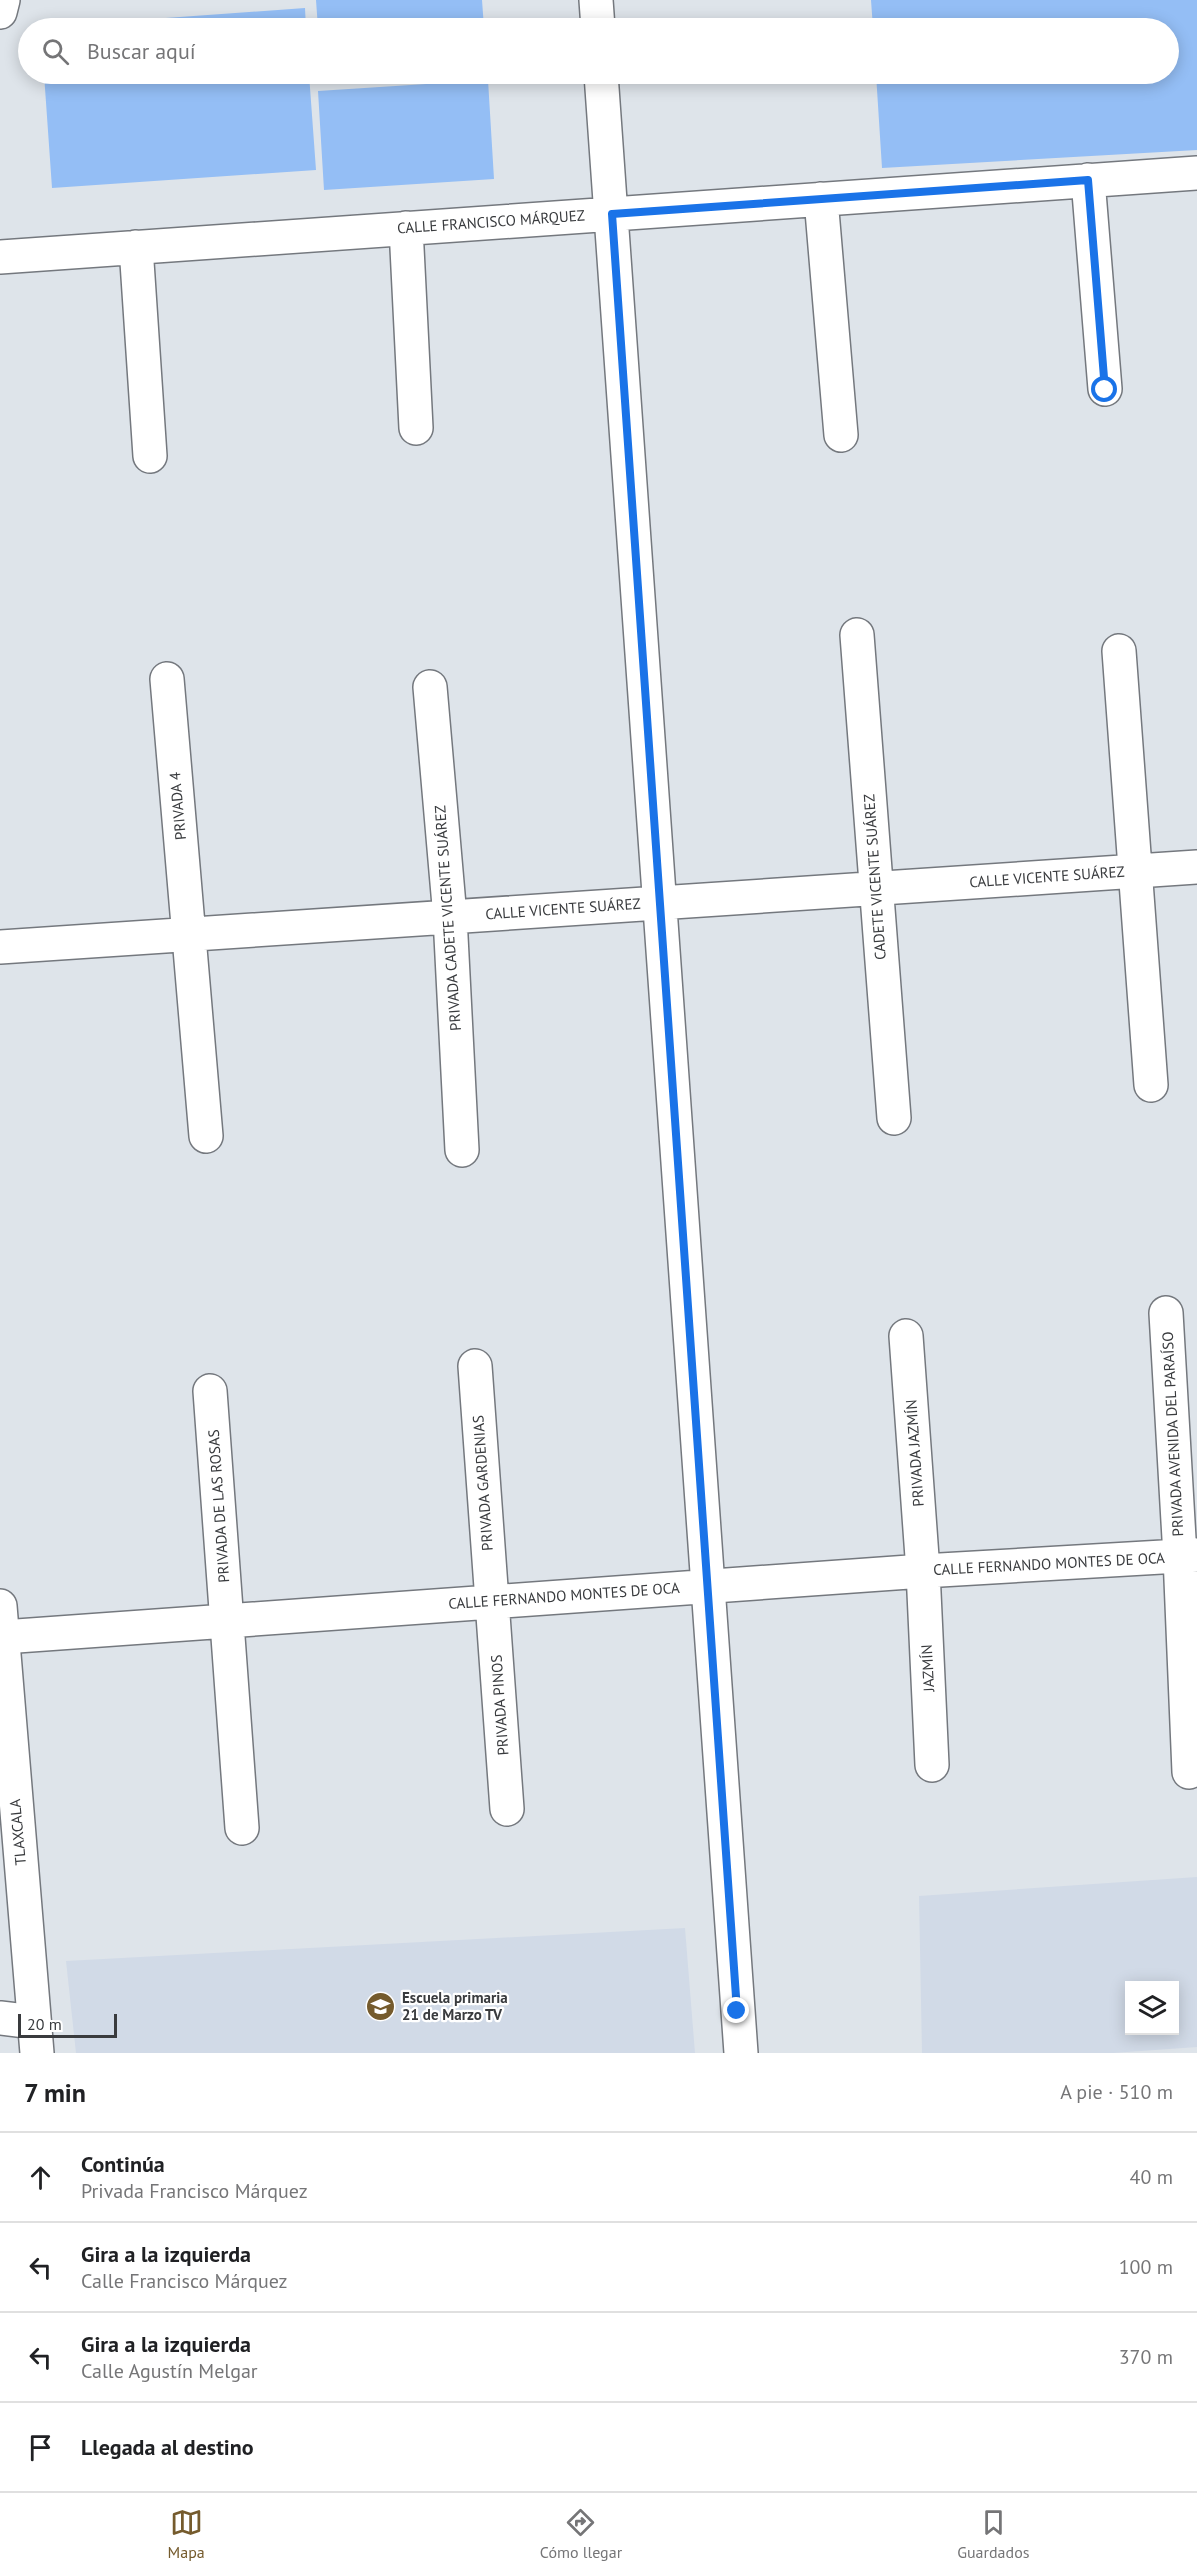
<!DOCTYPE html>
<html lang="es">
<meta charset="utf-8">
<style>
:root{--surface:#fff;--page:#f2f2f2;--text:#202124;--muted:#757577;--line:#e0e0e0;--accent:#755b2d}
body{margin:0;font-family:"PT Sans",sans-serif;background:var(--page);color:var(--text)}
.controls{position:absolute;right:18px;bottom:18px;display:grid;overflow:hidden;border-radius:0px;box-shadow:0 3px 15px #0003}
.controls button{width:54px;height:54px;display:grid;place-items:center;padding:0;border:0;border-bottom:2px solid var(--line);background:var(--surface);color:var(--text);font:30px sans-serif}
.scale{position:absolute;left:18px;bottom:15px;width:99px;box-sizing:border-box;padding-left:6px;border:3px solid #393b3e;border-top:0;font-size:16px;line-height:21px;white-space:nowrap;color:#393b3e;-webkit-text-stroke:4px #fff;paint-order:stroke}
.stop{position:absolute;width:18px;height:18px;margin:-14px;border:4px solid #1a73e8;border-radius:50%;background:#fff}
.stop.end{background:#1a73e8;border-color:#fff;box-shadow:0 2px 6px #0008}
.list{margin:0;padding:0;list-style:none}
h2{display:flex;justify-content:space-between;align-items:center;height:78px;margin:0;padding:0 24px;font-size:26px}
h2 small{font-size:20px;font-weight:400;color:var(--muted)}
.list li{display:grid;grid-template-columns:39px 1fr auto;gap:18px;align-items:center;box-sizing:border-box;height:90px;padding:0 24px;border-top:2px solid var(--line)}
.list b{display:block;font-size:22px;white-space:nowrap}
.list p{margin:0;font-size:20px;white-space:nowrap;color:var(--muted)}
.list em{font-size:20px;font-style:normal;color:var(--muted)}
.icon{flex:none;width:33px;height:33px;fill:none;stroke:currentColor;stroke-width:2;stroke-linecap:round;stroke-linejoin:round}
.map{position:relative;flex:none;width:1197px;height:2053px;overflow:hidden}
.search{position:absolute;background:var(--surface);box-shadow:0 3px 15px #0003;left:18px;right:18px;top:18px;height:66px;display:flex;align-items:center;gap:15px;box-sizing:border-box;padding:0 21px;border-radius:33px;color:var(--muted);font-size:22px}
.sheet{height:438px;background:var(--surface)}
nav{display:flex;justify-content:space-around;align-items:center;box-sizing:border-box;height:84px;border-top:2px solid var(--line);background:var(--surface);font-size:16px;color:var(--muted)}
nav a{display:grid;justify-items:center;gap:3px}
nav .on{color:var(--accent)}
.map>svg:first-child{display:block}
.built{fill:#d1dae7;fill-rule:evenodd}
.green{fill:#94bef5}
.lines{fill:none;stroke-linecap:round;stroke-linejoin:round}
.minor-casing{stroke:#74787e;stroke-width:36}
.tertiary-casing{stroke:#74787e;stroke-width:36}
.secondary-casing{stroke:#74787e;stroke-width:36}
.minor{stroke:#fff;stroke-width:33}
.tertiary{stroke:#fff;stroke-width:33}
.secondary{stroke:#fff;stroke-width:33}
.route{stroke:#1a73e8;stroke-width:8}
.labels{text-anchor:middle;stroke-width:4.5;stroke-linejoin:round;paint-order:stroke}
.street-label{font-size:15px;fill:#393b3e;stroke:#fff}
.poi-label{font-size:15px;font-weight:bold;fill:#393b3e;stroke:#fff;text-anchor:start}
</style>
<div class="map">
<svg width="1197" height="2053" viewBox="0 0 1197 2053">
<rect width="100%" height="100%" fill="#dee4ea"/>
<!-- built -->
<path class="built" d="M 1197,1877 L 1197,2047 L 1113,2053 L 922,2053 L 919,1896 ZM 1130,1986 L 1174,1986 L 1174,2030 L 1130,2030 Z
M 685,1928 L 695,2053 L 76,2053 L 66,1961 Z"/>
<!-- green -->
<path class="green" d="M 316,0 L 482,0 L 484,28 L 318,28 Z
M 871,0 L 1197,0 L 1197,150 L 882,168 L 876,74 L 1168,74 L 1168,28 L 873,28 Z
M 305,8 L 306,28 L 41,28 L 41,27 Z
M 44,74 L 309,74 L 316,170 L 52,188 Z
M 488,80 L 494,179 L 324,190 L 318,91 Z"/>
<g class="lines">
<defs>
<path id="minor" d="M 596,0 L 598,28
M 601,74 L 741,2053
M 1088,180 L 1105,389
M 821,199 L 841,435
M 406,228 L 416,428
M 136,247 L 150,456
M 0,257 L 1197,173
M 857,635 L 894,1118
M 1119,651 L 1151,1085
M 167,679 L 206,1136
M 430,687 L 450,917 L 462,1150
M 0,947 L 1197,867
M 1166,1313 L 1180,1556 L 1189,1772
M 906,1336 L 923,1571 L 932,1765
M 475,1366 L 507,1809
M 210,1391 L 242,1828
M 3,1637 L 923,1571 L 1197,1555"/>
<path id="tertiary" d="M 0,2018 L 34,2022"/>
<path id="secondary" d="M 0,12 L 3,0
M 0,1606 L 37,2053"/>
</defs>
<!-- minor casing -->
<use href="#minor" class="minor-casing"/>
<!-- tertiary casing -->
<use href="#tertiary" class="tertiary-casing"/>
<!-- secondary casing -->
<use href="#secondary" class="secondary-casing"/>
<!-- minor -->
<use href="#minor" class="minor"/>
<!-- tertiary -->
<use href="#tertiary" class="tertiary"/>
<!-- secondary -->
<use href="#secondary" class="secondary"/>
</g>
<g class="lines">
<!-- route -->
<path class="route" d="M 737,2011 L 612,214 L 1088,180 L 1105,390"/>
</g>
<!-- icons -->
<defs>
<symbol id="school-disc" viewBox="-11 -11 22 22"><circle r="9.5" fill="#755b2d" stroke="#fff"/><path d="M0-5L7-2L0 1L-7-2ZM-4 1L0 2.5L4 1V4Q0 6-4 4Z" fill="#fff"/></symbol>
</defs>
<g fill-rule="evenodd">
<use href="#school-disc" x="364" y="1990" width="33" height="33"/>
</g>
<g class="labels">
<!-- street labels -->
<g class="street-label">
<text transform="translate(491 222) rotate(-4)" y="5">CALLE FRANCISCO MÁRQUEZ</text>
<text transform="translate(178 806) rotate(-95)" y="5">PRIVADA 4</text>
<text transform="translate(875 877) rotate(-94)" y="5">CADETE VICENTE SUÁREZ</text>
<text transform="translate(1047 877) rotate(-4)" y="5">CALLE VICENTE SUÁREZ</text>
<text transform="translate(563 909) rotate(-4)" y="5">CALLE VICENTE SUÁREZ</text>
<text transform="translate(448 918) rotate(-94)" y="5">PRIVADA CADETE VICENTE SUÁREZ</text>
<text transform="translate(1173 1434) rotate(-93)" y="5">PRIVADA AVENIDA DEL PARAÍSO</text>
<text transform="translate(915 1453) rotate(-94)" y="5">PRIVADA JAZMÍN</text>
<text transform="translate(483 1483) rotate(-94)" y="5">PRIVADA GARDENIAS</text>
<text transform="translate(219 1506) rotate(-94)" y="5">PRIVADA DE LAS ROSAS</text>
<text transform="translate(1049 1564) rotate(-3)" y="5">CALLE FERNANDO MONTES DE OCA</text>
<text transform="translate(564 1596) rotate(-4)" y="5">CALLE FERNANDO MONTES DE OCA</text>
<text transform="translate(928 1668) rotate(-93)" y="5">JAZMÍN</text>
<text transform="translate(500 1705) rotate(-94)" y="5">PRIVADA PINOS</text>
<text transform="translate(18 1832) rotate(-95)" y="5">TLAXCALA</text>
</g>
<!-- poi labels -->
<g class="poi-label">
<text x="402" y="2003">Escuela primaria<tspan x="402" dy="17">21 de Marzo TV</tspan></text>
</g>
</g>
</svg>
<div class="controls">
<button><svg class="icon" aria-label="layers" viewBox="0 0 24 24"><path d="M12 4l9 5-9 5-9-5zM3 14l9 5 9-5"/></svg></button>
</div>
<div class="scale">20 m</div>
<div class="stop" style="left:1105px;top:390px"></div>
<div class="stop end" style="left:737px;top:2011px"></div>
<div class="search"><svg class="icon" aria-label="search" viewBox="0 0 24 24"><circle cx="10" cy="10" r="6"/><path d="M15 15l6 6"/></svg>Buscar aquí</div>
</div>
<section class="sheet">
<h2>7 min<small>A pie · 510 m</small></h2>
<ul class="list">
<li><svg class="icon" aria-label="ahead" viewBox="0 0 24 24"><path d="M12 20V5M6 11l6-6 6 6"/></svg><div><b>Continúa</b><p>Privada Francisco Márquez</p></div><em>40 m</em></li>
<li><svg class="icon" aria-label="left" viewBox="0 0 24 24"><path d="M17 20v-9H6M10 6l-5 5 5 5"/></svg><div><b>Gira a la izquierda</b><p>Calle Francisco Márquez</p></div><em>100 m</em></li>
<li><svg class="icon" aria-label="left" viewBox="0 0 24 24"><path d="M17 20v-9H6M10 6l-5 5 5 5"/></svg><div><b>Gira a la izquierda</b><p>Calle Agustín Melgar</p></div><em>370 m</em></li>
<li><svg class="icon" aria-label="arrive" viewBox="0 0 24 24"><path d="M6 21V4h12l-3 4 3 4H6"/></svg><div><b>Llegada al destino</b></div></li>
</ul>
</section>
<nav>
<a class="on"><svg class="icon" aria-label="map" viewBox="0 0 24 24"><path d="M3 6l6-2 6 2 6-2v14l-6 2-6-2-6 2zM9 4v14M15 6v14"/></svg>Mapa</a>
<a><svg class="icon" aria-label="directions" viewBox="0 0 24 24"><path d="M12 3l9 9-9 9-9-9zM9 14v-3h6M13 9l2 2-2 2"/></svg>Cómo llegar</a>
<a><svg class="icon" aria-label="saved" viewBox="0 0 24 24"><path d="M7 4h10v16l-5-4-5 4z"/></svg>Guardados</a>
</nav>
